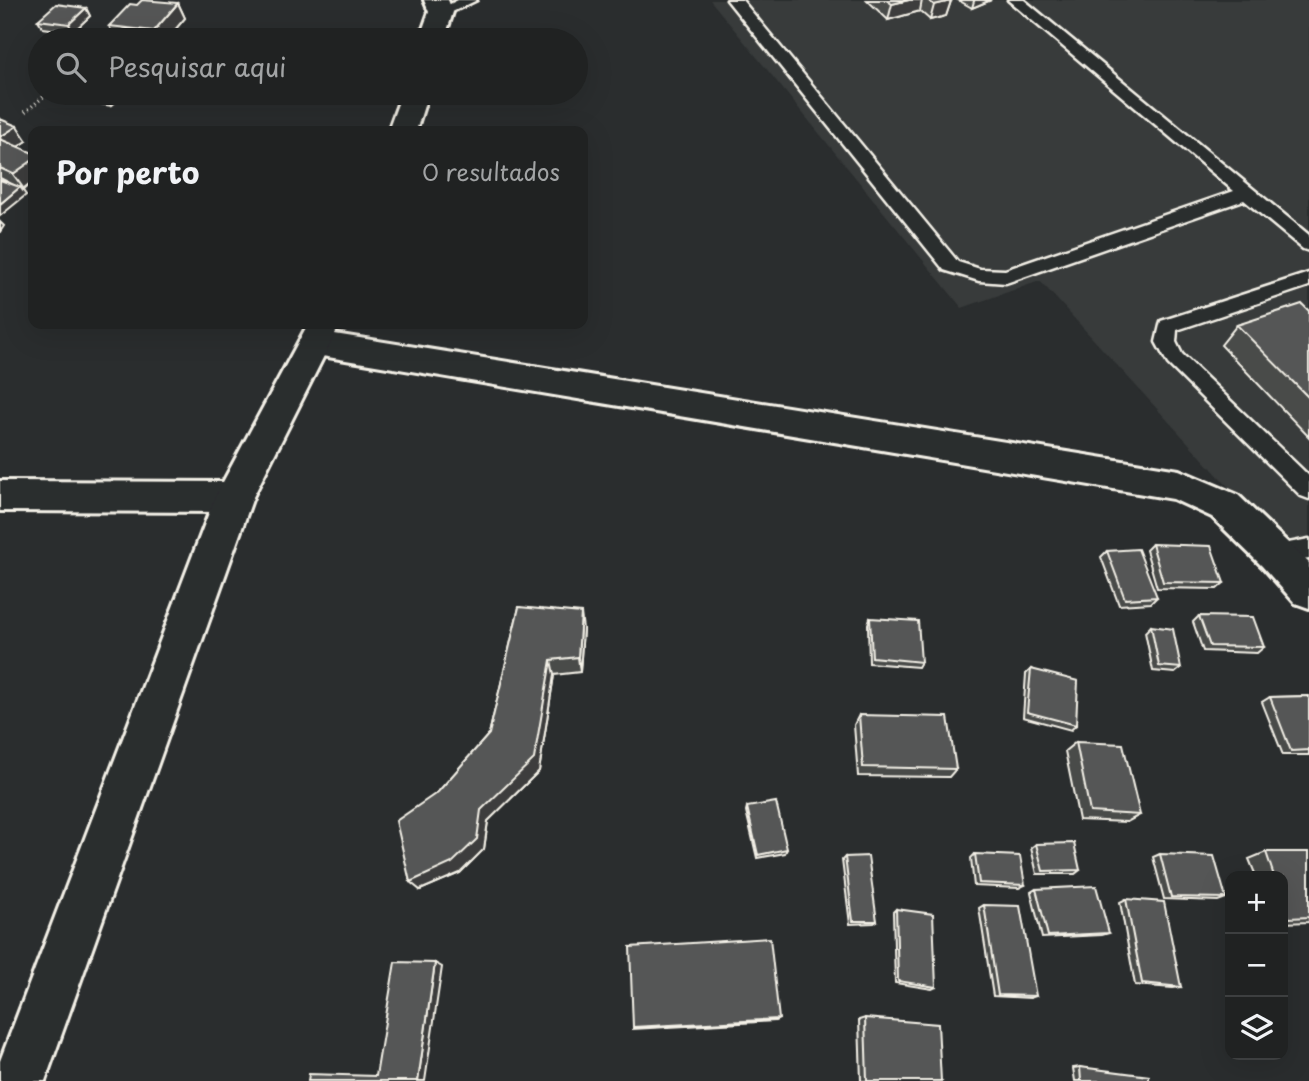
<!DOCTYPE html>
<html lang="pt">
<meta charset="utf-8">
<style>
:root{--surface:#202222;--page:#282a2a;--text:#f1f3f6;--muted:#a2a4a5;--line:#3d3f40}
body{margin:0;font-family:"Playpen Sans",sans-serif;background:var(--page);color:var(--text)}
.controls{position:absolute;right:21px;bottom:21px;display:grid;overflow:hidden;border-radius:14px;box-shadow:0 7px 28px #0002}
.controls button{width:63px;height:63px;display:grid;place-items:center;padding:0;border:0;border-bottom:2px solid var(--line);background:var(--surface);color:var(--text);font:35px sans-serif}
.list{margin:0;padding:0;list-style:none}
h2{display:flex;justify-content:space-between;align-items:center;height:91px;margin:0;padding:0 28px;font-size:30px}
h2 small{font-size:23px;font-weight:400;color:var(--muted)}
.icon{flex:none;width:38px;height:38px;fill:none;stroke:currentColor;stroke-width:2;stroke-linecap:round;stroke-linejoin:round}
.map{position:relative;flex:none;width:1309px;height:1081px;overflow:hidden}
.search{position:absolute;background:var(--surface);box-shadow:0 7px 28px #0002;left:28px;top:28px;width:560px;height:77px;display:flex;align-items:center;gap:18px;box-sizing:border-box;padding:0 24px;border-radius:38px;color:var(--muted);font-size:26px}
.panel{position:absolute;background:var(--surface);box-shadow:0 7px 28px #0002;left:28px;top:126px;width:560px;height:203px;border-radius:14px}
.map>svg:first-child{display:block}
.built{fill:#373a3a}
.lines{fill:none;stroke-linecap:round;stroke-linejoin:round}
.lane-casing{stroke:#f4f1e8;stroke-width:5}
.street-casing{stroke:#f4f1e8;stroke-width:6}
.secondary-casing{stroke:#f4f1e8;stroke-width:6}
.path{stroke:#f4f1e8;stroke-width:3.5;stroke-dasharray:1 3.5;stroke-linecap:butt}
.lane{fill:#2a2d2e;fill-rule:evenodd}
.street{fill:#2a2d2e;fill-rule:evenodd}
.secondary{fill:#2a2d2e;fill-rule:evenodd}
.wall{fill:#494b4a;stroke:#f4f1e8;stroke-width:2}
.shaded-wall{fill:#3c3d3c;stroke:#f4f1e8;stroke-width:2}
.building{fill:#555756;stroke:#f4f1e8;stroke-width:2}
</style>
<div class="map">
<svg width="1309" height="1081" viewBox="0 0 1309 1081">
<rect width="100%" height="100%" fill="#2a2d2e"/>
<filter id="ink" filterUnits="userSpaceOnUse"><feTurbulence type="fractalNoise" baseFrequency=".0143" numOctaves="2"/><feDisplacementMap in="SourceGraphic" scale="14" xChannelSelector="R" yChannelSelector="G"/><feConvolveMatrix kernelMatrix="1 2 1 2 8 2 1 2 1" color-interpolation-filters="sRGB"/></filter>
<g filter="url(#ink)">
<!-- built -->
<path class="built" d="M 710,0 L 1309,0 L 1309,575 L 1040,281 L 962,308 Z"/>
<g class="lines">
<defs>
<path id="lane" d="M 458,0 L 477,0 L 446,15 L 436,15 L 434,12 Z
M 727,0 L 742,0 L 958,262 L 980,269 L 1005,270 L 1234,191 L 1008,0 L 1024,0 L 1309,235 L 1309,251 L 1303,249 L 1244,200 L 1006,283 L 979,281 L 944,270 Z
M 1309,273 L 1309,286 L 1177,330 L 1176,342 L 1182,354 L 1309,476 L 1309,499 L 1301,496 L 1168,364 L 1156,342 L 1161,321 Z
M 1309,539 L 1309,559 L 1276,564 L 1268,561 L 1265,554 L 1268,547 Z"/>
<path id="street" d="M 316,331 L 1179,470 L 1238,495 L 1309,563 L 1309,608 L 1295,603 L 1262,566 L 1212,517 L 1173,499 L 316,355 L 304,352 L 299,343 L 304,334 Z
M 0,481 L 234,482 L 247,486 L 253,497 L 247,508 L 234,512 L 0,511 Z"/>
<path id="secondary" d="M 424,0 L 448,0 L 453,12 L 444,40 L 419,40 L 429,12 Z
M 402,93 L 428,93 L 416,131 L 388,131 Z
M 308,324 L 340,324 L 253,497 L 45,1081 L 0,1081 L 0,1061 L 215,497 Z"/>
</defs>
<!-- lane casing -->
<use href="#lane" class="lane-casing"/>
<!-- street casing -->
<use href="#street" class="street-casing"/>
<!-- secondary casing -->
<use href="#secondary" class="secondary-casing"/>
<!-- path -->
<path class="path" d="M 103,40 L 114,28
M 25,112 L 48,93"/>
<!-- lane -->
<use href="#lane" class="lane"/>
<!-- street -->
<use href="#street" class="street"/>
<!-- secondary -->
<use href="#secondary" class="secondary"/>
</g>
<!-- wall -->
<path class="wall" d="M 867,0 L 950,0 L 951,1 L 946,16 L 930,20 L 920,11 L 888,20 Z
M 958,0 L 991,0 L 972,8 Z
M 178,3 L 185,18 L 168,38 L 170,40 L 115,40 L 115,39 L 109,26 L 137,5 Z
M 86,8 L 90,16 L 73,32 L 43,28 L 38,20 Z
M 64,93 L 125,93 L 111,106 L 67,98 Z
M 0,119 L 27,141 L 18,147 L 24,189 L 21,188 L 26,195 L 16,186 L 0,178 Z
M 1309,311 L 1309,437 L 1221,345 L 1237,325 Z
M 1152,544 L 1224,583 L 1217,589 L 1157,588 L 1146,550 Z
M 1107,551 L 1157,597 L 1151,603 L 1119,605 L 1101,557 Z
M 519,607 L 583,629 L 580,672 L 554,675 L 539,771 L 488,821 L 484,849 L 460,873 L 420,890 L 438,792 L 489,734 Z
M 1199,616 L 1264,647 L 1257,653 L 1203,651 L 1193,622 Z
M 870,618 L 921,662 L 918,667 L 869,663 L 868,624 Z
M 1151,626 L 1181,668 L 1175,673 L 1153,671 L 1145,632 Z
M 1031,669 L 1076,725 L 1071,730 L 1023,717 L 1026,674 Z
M 1309,696 L 1309,755 L 1283,755 L 1262,702 L 1270,697 Z
M 859,715 L 956,769 L 949,777 L 858,776 L 854,725 Z
M 1076,742 L 1140,815 L 1127,822 L 1079,820 L 1065,751 Z
M 747,807 L 787,849 L 785,853 L 757,858 L 746,811 Z
M 1036,844 L 1080,870 L 1075,874 L 1037,874 L 1031,848 Z
M 1266,852 L 1309,852 L 1309,922 L 1283,923 L 1283,876 L 1256,876 L 1249,859 Z
M 975,854 L 1025,885 L 1019,888 L 974,886 L 971,858 Z
M 1160,854 L 1226,898 L 1218,901 L 1164,899 L 1153,857 Z
M 845,857 L 877,921 L 874,923 L 850,924 L 842,860 Z
M 1036,889 L 1109,933 L 1102,935 L 1042,938 L 1031,892 Z
M 1126,899 L 1181,987 L 1173,988 L 1135,985 L 1120,902 Z
M 984,905 L 1036,996 L 1030,998 L 993,996 L 979,908 Z
M 896,909 L 936,987 L 932,989 L 895,983 L 893,912 Z
M 865,1018 L 941,1081 L 861,1081 L 859,1020 Z
M 779,1019 L 775,1021 L 633,1029 L 633,1027 Z
M 1080,1067 L 1149,1081 L 1075,1081 L 1073,1068 Z"/>
<!-- shaded-wall -->
<path class="shaded-wall" d="M 909,0 L 922,0 L 920,11 L 888,20 L 892,4 Z
M 975,0 L 991,0 L 972,8 L 974,1 Z
M 951,1 L 946,16 L 930,20 L 934,5 Z
M 178,3 L 185,18 L 168,38 L 170,40 L 158,40 L 154,31 Z
M 86,8 L 90,16 L 73,32 L 69,24 Z
M 113,93 L 125,93 L 111,106 L 107,98 Z
M 17,126 L 27,141 L 8,153 L 0,141 L 0,137 Z
M 33,160 L 33,182 L 24,189 L 13,174 Z
M 20,187 L 26,195 L 0,216 L 0,204 Z
M 0,222 L 4,226 L 0,232 Z
M 581,613 L 583,629 L 580,672 L 578,657 Z
M 551,660 L 554,675 L 539,771 L 488,821 L 484,849 L 460,873 L 420,890 L 410,882 L 481,810 Z
M 435,963 L 442,967 L 425,1081 L 418,1081 Z"/>
<!-- building -->
<path class="building" d="M 142,0 L 178,3 L 154,31 L 109,26 L 130,4 L 137,5 Z
M 886,0 L 909,0 L 892,4 Z
M 928,0 L 950,0 L 951,1 L 934,5 Z
M 56,4 L 86,8 L 69,24 L 38,20 Z
M 125,29 L 168,36 L 163,40 L 115,40 Z
M 78,93 L 113,93 L 107,98 Z
M 0,119 L 17,126 L 0,137 Z
M 0,139 L 33,153 L 33,160 L 13,174 L 0,168 Z
M 0,180 L 20,187 L 0,204 Z
M 1302,304 L 1309,311 L 1309,398 L 1237,325 Z
M 1152,544 L 1211,546 L 1224,583 L 1163,582 Z
M 1138,549 L 1157,597 L 1125,599 L 1107,551 Z
M 519,607 L 581,613 L 578,657 L 551,660 L 534,759 L 481,810 L 477,839 L 452,863 L 410,882 L 396,821 L 438,792 L 489,734 Z
M 1199,616 L 1253,617 L 1264,647 L 1210,646 Z
M 870,618 L 918,621 L 921,662 L 872,657 Z
M 1151,626 L 1173,629 L 1181,668 L 1159,666 Z
M 1031,669 L 1078,681 L 1076,725 L 1027,712 Z
M 1309,696 L 1309,750 L 1291,751 L 1270,697 Z
M 859,715 L 948,717 L 956,769 L 863,767 Z
M 1076,742 L 1123,744 L 1140,815 L 1090,812 Z
M 776,802 L 787,849 L 758,855 L 747,807 Z
M 1074,843 L 1080,870 L 1043,871 L 1036,844 Z
M 1266,852 L 1309,852 L 1309,917 L 1289,918 L 1283,899 L 1283,876 L 1274,876 Z
M 975,854 L 1020,856 L 1025,885 L 979,883 Z
M 1160,854 L 1214,856 L 1226,898 L 1171,897 Z
M 868,856 L 877,921 L 853,921 L 845,857 Z
M 1096,886 L 1109,933 L 1048,936 L 1036,889 Z
M 1126,899 L 1164,902 L 1181,987 L 1142,983 Z
M 984,905 L 1020,906 L 1036,996 L 998,995 Z
M 896,909 L 933,914 L 936,987 L 898,981 Z
M 770,938 L 779,1019 L 633,1027 L 630,947 Z
M 395,962 L 435,963 L 418,1081 L 308,1081 L 309,1074 L 376,1076 Z
M 865,1018 L 938,1024 L 941,1081 L 867,1081 Z
M 1080,1067 L 1149,1076 L 1149,1081 L 1081,1081 Z"/>
</g>
</svg>
<div class="controls">
<button>+</button>
<button>−</button>
<button><svg class="icon" aria-label="layers" viewBox="0 0 24 24"><path d="M12 4l9 5-9 5-9-5zM3 14l9 5 9-5"/></svg></button>
</div>
<div class="search"><svg class="icon" aria-label="search" viewBox="0 0 24 24"><circle cx="10" cy="10" r="6"/><path d="M15 15l6 6"/></svg>Pesquisar aqui</div>
<section class="panel">
<h2>Por perto<small>0 resultados</small></h2>
<ul class="list">
</ul>
</section>
</div>
